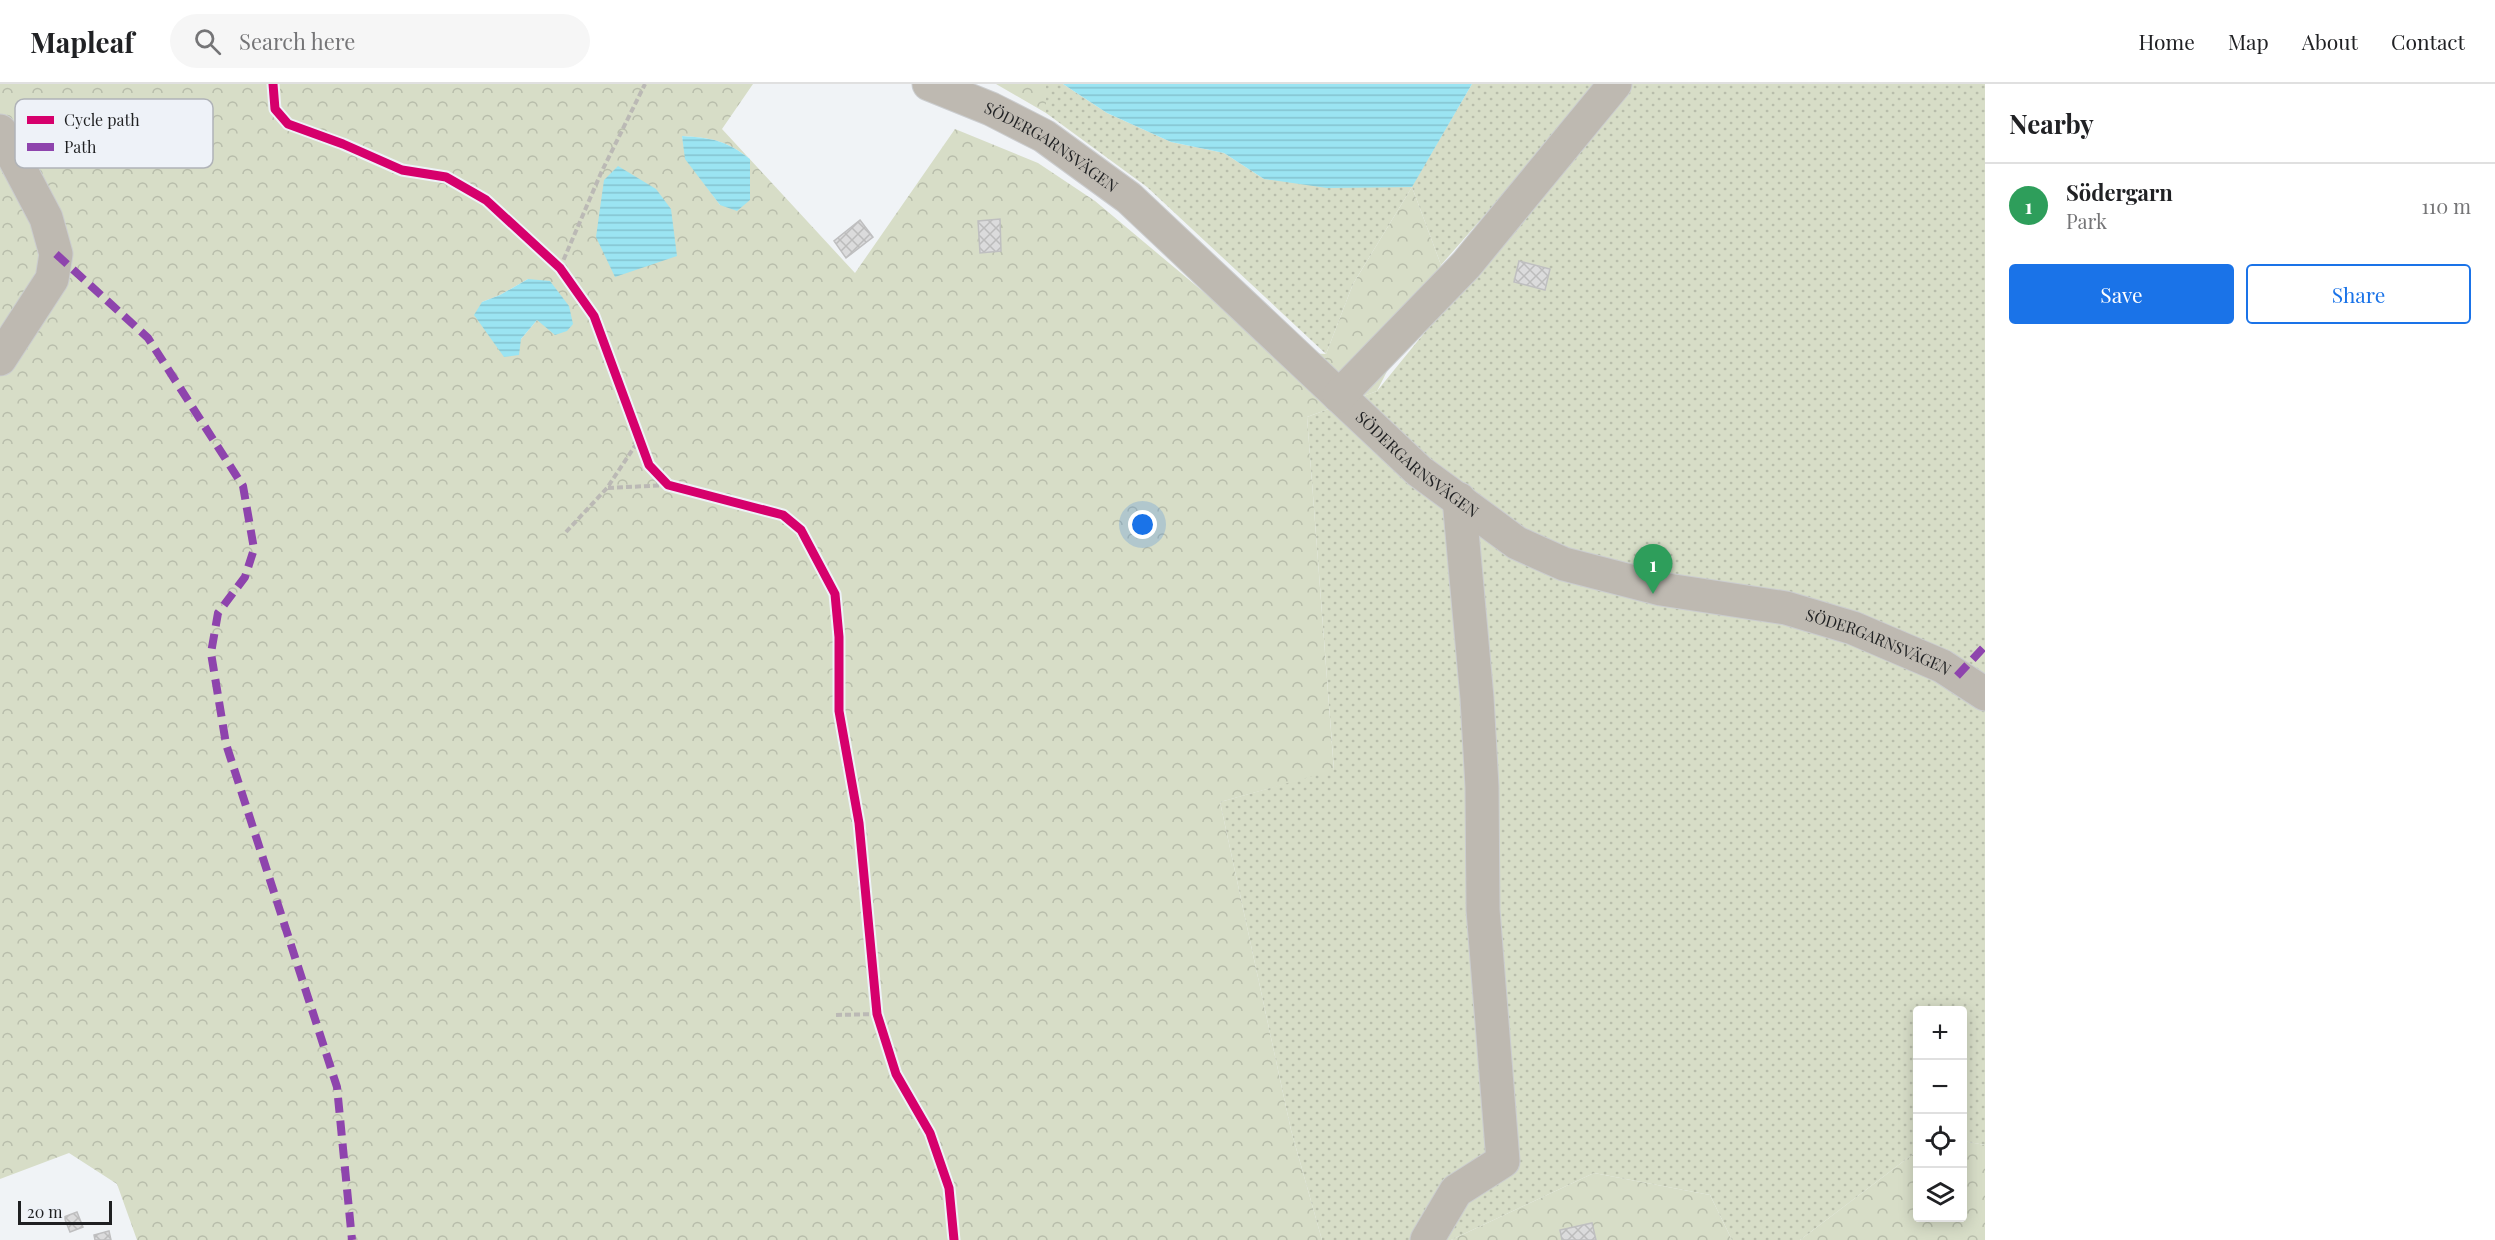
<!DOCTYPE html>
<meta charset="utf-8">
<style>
:root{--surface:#fff;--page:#f6f6f6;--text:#202124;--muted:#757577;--line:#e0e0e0;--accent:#1a73e8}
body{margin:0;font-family:"Playfair Display",serif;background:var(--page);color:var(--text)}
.controls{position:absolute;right:18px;bottom:18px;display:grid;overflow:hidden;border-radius:6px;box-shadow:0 3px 15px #0003}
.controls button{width:54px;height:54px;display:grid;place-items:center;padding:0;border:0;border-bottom:2px solid var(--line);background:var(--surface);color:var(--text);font:30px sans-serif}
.scale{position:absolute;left:18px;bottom:15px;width:94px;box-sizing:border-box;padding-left:6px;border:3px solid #1f2022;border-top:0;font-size:16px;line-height:21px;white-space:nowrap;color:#1f2022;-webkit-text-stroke:4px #eef2f8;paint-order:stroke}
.you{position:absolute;left:1143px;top:441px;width:21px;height:21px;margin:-15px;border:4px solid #fff;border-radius:50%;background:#1a73e8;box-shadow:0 0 0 9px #1a73e833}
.badge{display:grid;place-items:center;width:39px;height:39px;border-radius:50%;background:var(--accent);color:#fff;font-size:20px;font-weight:700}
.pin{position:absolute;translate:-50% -50px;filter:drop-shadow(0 2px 3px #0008)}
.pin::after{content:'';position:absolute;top:32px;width:21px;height:18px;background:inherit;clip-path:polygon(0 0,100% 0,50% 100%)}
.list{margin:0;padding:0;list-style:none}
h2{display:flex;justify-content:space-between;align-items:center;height:78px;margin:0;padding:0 24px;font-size:26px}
h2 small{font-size:20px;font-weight:400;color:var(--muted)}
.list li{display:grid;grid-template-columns:39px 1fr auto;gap:18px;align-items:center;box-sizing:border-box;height:84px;padding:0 24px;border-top:2px solid var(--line)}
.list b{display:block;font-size:22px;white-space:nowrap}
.list p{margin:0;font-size:20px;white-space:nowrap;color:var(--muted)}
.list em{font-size:20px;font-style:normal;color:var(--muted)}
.actions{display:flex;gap:12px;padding:18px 24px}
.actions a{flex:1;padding:14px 0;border:2px solid var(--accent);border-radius:6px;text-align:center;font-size:21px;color:var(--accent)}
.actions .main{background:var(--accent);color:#fff}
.icon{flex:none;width:33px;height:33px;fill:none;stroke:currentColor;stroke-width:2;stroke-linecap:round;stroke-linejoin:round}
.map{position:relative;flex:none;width:1985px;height:1156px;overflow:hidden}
header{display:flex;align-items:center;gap:36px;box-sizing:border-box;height:84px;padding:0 30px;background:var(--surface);border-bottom:2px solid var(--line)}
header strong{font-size:28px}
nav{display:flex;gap:33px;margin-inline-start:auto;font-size:21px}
.search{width:420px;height:54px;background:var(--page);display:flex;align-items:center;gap:15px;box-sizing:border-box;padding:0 21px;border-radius:33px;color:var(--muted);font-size:22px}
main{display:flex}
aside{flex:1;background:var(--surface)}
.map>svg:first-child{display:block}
.forest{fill:url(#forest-crowns);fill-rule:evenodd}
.park{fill:url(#park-dots)}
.water{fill:url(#water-rules)}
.building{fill:url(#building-cross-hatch);stroke:#bfbfc0;stroke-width:1.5}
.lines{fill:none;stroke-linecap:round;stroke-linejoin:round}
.minor-casing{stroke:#cbcdcf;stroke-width:35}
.path{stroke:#bbb9b5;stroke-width:4;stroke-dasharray:6 3;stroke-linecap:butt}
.minor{stroke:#beb9b1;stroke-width:33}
.quiet{stroke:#8e44ad;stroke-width:8;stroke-dasharray:15 8;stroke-linecap:butt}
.cycleway-casing{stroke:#eef2f8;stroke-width:13}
.cycleway{stroke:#d6006c;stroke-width:9}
.labels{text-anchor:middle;stroke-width:4.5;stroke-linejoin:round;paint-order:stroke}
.street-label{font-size:16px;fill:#1f2022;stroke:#eef2f8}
.key{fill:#eef2f8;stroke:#b0b3b8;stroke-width:1.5}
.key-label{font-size:16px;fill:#1f2022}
</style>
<header>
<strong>Mapleaf</strong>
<div class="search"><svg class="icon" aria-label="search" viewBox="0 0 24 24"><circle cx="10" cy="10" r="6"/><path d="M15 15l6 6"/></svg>Search here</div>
<nav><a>Home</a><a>Map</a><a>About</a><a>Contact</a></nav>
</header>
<main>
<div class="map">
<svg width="1985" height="1156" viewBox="0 0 1985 1156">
<defs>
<pattern id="forest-crowns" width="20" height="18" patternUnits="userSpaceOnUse" patternTransform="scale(1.5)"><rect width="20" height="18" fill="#d7ddc7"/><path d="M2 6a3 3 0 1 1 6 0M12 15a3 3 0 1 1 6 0" fill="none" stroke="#b8bdab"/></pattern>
<pattern id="park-dots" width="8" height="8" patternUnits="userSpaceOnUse" patternTransform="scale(1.5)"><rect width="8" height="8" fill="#d7ddc7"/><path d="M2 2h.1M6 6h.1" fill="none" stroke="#b8bdab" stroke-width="1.8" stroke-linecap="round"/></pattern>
<pattern id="water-rules" width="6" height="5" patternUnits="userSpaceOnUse" patternTransform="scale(1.5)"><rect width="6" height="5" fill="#9be4f2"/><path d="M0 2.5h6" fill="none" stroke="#85c3cf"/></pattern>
<pattern id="building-cross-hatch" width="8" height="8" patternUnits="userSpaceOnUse" patternTransform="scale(1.5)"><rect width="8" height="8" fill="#dbdbdc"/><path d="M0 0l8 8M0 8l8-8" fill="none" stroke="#bcbcbc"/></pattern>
</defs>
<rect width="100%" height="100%" fill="#f0f3f6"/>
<!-- forest -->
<path class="forest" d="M 0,0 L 753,0 L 722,45 L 855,189 L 955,45 L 1038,79 L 1095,117 L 1274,267 L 1326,270 L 1353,200 L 1412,103 L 1441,181 L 1377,307 L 1307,333 L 1334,687 L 1220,718 L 1291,1046 L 1322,1156 L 137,1156 L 117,1100 L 69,1069 L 0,1095 ZM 682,52 C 712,54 726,56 750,75 L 720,121 L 686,75 ZM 528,195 L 537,236 L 521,255 L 482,218 L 500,211 Z
M 996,0 L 1046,0 L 1046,29 Z
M 1963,1057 L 1985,1061 L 1985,1156 L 1800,1156 L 1917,1067 L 1918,1134 L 1962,1134 Z
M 1594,1089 L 1710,1111 L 1732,1156 L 1451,1156 Z"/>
<!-- park -->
<path class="park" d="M 1046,0 L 1063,0 L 1107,29 L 1171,58 L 1224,69 L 1264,95 L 1412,102 L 1472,0 L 1600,0 L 1441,181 L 1412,103 L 1353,200 L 1326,270 L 1147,103 L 1046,29 Z
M 1627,0 L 1985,0 L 1985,1061 L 1963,1057 L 1962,926 L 1918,926 L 1917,1067 L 1800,1156 L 1732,1156 L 1710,1111 L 1594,1089 L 1451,1156 L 1322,1156 L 1291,1046 L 1220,718 L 1334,686 L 1307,333 L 1377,307 Z"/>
<!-- water -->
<path class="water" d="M 1063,0 L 1472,0 L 1412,103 L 1327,104 L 1264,95 L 1224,69 L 1171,58 L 1107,29 Z
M 682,52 C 712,54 726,56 750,75 L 750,116 L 737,127 L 720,121 L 685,75 Z
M 618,82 L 656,105 L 671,125 L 677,172 L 615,193 L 596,153 L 604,96 Z
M 528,195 L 550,197 L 569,222 L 573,240 L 567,247 L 555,251 L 537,236 L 521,255 L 519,271 L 504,273 L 474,231 L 482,218 L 500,211 Z"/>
<!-- building -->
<path class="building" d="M 1000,135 L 1001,167 L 980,169 L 978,137 Z
M 860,136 L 873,153 L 846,174 L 834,157 Z
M 1519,177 L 1550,185 L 1545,206 L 1514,198 Z
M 77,1128 L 83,1143 L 70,1148 L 64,1133 Z
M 1592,1139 L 1596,1156 L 1562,1156 L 1560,1146 Z
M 109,1147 L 111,1156 L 95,1156 L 94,1151 Z"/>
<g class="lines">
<defs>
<g id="minor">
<path id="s1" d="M 929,0 L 991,25 L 1044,52 L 1129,114 L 1419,387 L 1517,459 L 1564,480 L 1661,505 L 1786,524 L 1853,544 L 1942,582 L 1985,610"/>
<path d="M 0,47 L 46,134 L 56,170 L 52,195 L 0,275"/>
<path d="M 1339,312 L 1466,181 L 1615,0"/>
<path d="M 1427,1156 L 1456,1107 L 1503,1077 L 1483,826 L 1482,703 L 1477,614 L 1459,415"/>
</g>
</defs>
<!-- minor casing -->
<use href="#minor" class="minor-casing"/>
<!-- path -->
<path class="path" d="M 560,184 L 601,89 L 645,0
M 608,404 L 668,401
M 566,448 L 607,404 L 639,356
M 836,931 L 877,930"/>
<!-- minor -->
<use href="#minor" class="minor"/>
<!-- quiet -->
<path class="quiet" d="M 56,170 L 148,254 L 243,402 L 254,465 L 245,493 L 218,529 L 211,569 L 226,660 L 337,1003 L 352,1156
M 1957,592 L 1985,562"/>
<defs>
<path id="cycleway" d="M 273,0 L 275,25 L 288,40 L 343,60 L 402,86 L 446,93 L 486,116 L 560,184 L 594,232 L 649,381 L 668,401 L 783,431 L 801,446 L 835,510 L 839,553 L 839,627 L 859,739 L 877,930 L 896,990 L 930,1049 L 949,1104 L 954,1156"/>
</defs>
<!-- cycleway casing -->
<use href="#cycleway" class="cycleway-casing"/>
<!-- cycleway -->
<use href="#cycleway" class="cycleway"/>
</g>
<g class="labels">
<!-- street labels -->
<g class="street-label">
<text dy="6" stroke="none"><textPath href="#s1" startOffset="138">SÖDERGARNSVÄGEN</textPath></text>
<text dy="6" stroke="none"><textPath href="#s1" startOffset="624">SÖDERGARNSVÄGEN</textPath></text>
<text dy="6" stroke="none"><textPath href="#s1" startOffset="1128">SÖDERGARNSVÄGEN</textPath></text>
</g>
</g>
<!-- legend -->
<rect x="15" y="15" width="198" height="69" rx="9" class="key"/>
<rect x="27" y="32" width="27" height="8" fill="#d6006c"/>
<rect x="27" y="59" width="27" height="8" fill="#8e44ad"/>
<g class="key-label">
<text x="64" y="42">Cycle path</text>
<text x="64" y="69">Path</text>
</g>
</svg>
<div class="controls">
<button>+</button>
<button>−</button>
<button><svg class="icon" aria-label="locate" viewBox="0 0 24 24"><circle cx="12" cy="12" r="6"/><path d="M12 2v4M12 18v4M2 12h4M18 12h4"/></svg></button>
<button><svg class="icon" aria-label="layers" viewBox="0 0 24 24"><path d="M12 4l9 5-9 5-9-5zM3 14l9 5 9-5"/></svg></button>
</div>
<div class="scale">20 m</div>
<div class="you"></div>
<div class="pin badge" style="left:1653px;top:510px;background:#2e9e5b">1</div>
</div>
<aside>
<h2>Nearby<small></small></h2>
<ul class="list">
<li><span class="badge" style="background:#2e9e5b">1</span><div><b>Södergarn</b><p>Park</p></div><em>110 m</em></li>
</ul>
<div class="actions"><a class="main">Save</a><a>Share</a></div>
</aside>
</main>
